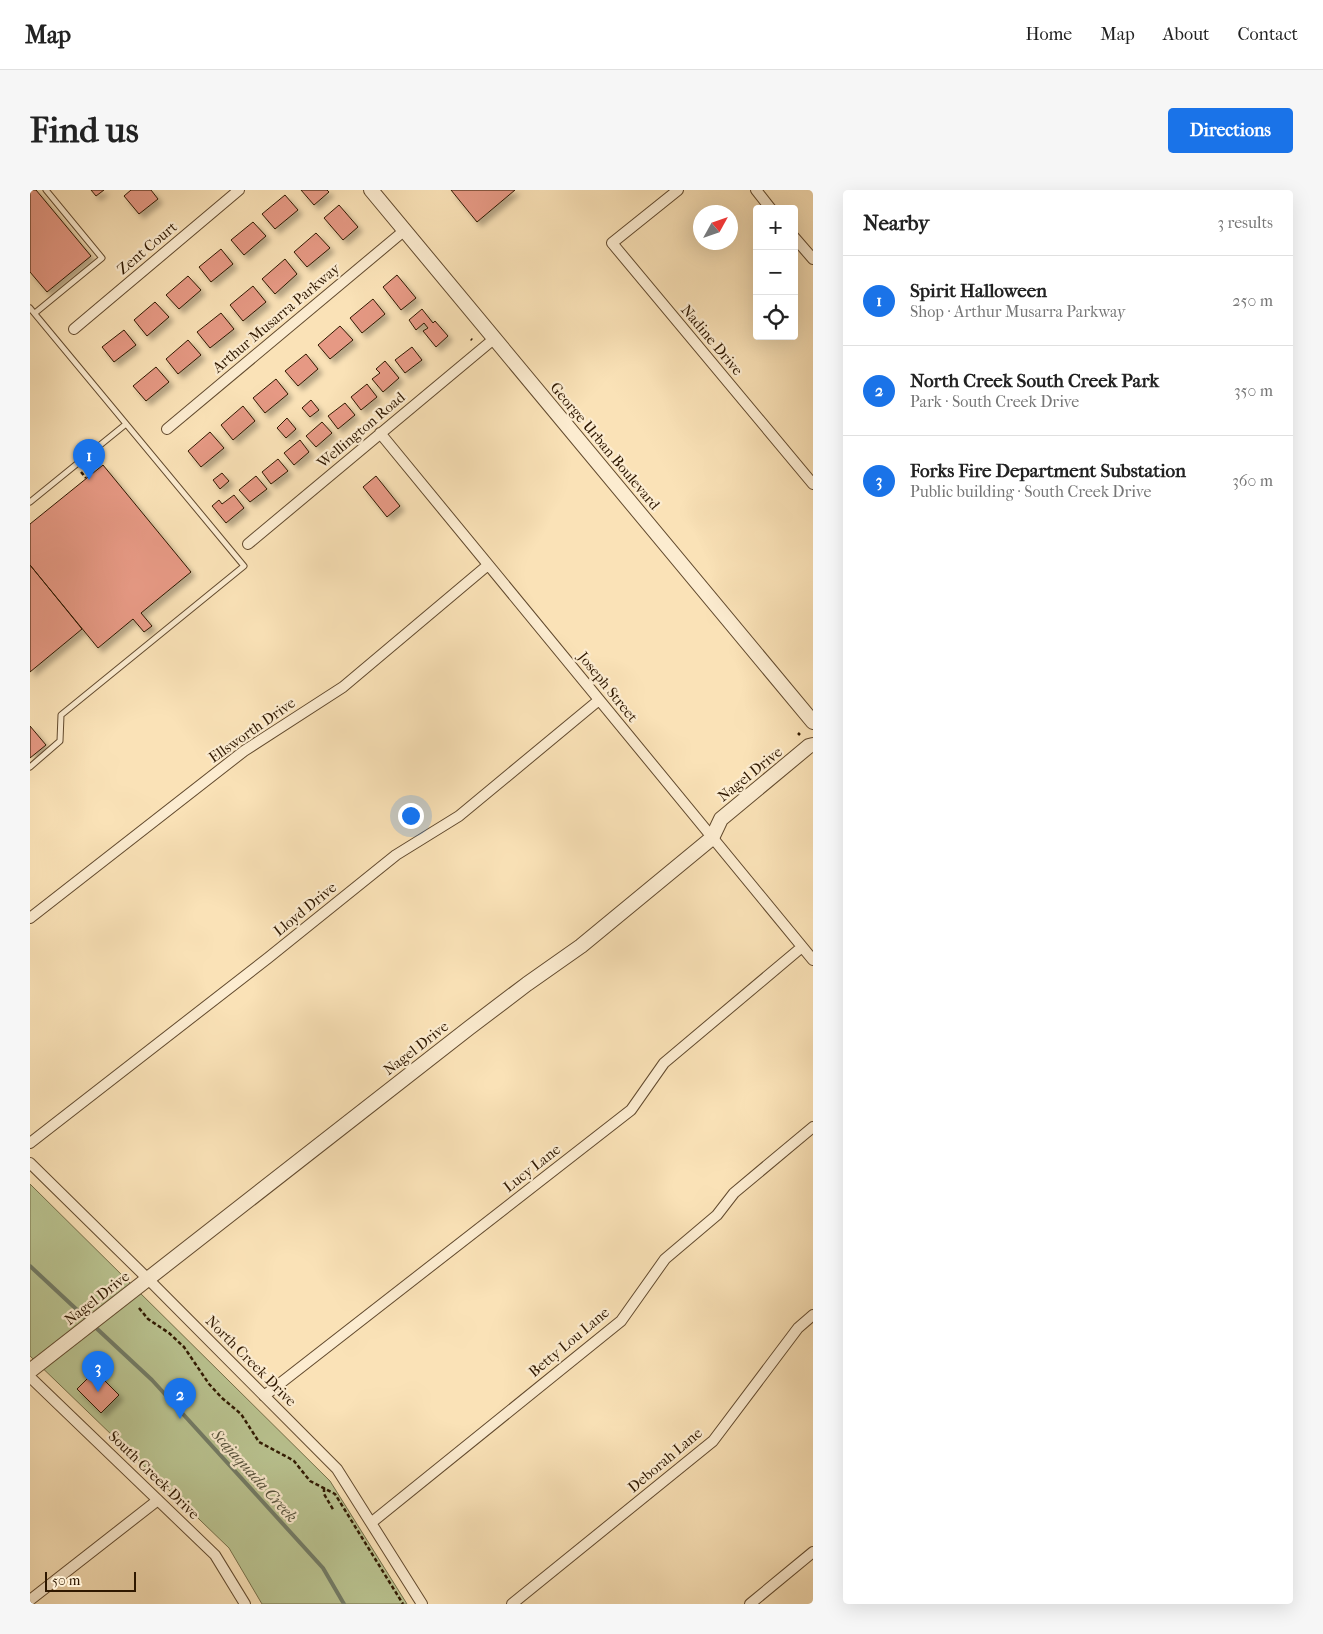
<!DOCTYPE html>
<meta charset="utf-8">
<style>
:root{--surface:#fff;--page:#f6f6f6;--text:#222;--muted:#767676;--line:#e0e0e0;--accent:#1a73e8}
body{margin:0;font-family:"IM FELL French Canon",serif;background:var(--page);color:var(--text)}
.controls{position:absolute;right:15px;top:15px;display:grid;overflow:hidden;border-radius:5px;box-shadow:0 5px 20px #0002}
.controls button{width:45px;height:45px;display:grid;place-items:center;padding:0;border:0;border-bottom:1px solid var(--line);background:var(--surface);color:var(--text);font:25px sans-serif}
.compass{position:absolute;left:663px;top:15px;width:45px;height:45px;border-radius:50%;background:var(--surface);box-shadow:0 5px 20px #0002;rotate:50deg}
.scale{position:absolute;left:15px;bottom:12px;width:91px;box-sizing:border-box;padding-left:5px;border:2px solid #2f1800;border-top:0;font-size:14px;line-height:18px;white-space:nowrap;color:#2f1800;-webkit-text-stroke:4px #fcecd0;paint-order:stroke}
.you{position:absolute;left:380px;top:625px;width:18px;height:18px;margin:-12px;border:4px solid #fff;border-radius:50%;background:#1a73e8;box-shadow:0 0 0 8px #1a73e833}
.badge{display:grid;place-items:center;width:32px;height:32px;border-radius:50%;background:var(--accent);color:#fff;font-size:16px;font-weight:700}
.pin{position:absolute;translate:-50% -41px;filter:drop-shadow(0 1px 2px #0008)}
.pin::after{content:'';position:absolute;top:26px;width:18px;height:15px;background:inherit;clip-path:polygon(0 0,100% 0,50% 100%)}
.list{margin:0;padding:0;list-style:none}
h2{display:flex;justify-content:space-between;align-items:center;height:65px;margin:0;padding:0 20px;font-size:21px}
h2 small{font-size:16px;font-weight:400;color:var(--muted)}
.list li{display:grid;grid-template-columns:32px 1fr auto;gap:15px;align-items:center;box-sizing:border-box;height:90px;padding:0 20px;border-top:1px solid var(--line)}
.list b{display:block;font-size:19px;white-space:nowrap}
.list p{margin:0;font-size:16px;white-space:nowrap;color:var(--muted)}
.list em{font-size:16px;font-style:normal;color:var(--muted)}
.icon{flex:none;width:28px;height:28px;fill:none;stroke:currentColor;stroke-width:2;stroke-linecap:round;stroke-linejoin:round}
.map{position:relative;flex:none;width:783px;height:1414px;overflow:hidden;border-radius:5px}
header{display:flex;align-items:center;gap:30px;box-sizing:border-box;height:70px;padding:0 25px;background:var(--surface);border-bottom:1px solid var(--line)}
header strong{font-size:24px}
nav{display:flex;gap:28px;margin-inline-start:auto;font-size:18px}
.intro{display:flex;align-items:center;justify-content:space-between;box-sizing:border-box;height:120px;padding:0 30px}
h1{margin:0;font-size:35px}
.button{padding:12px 22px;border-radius:5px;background:var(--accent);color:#fff;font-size:18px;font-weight:700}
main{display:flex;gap:30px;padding:0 30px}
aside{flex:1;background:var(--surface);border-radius:5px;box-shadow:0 5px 20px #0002}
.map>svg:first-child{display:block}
.green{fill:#bac491;stroke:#746e48}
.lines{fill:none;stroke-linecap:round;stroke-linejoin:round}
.stream{stroke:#727c67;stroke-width:4}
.building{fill:#e69984;stroke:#2f1800;filter:url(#shadow)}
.service-casing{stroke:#624a2e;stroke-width:7}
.minor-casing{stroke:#624a2e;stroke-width:12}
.tertiary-casing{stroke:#624a2e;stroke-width:16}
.path{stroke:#2f1800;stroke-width:2.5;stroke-dasharray:4 2.5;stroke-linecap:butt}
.service{stroke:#fcecd0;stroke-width:5}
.minor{stroke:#fcecd0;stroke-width:10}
.tertiary{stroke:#fcecd0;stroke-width:14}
.labels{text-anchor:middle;stroke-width:4.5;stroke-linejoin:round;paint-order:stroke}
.street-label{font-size:15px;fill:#2f1800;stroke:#fcecd0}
.water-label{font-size:16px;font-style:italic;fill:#56523c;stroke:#fcecd0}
</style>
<header>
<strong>Map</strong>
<nav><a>Home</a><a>Map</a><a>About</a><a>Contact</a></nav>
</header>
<div class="intro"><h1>Find us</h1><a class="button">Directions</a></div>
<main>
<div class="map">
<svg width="783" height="1414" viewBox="0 0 783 1414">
<defs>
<filter id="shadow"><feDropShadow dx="4.5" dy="4.5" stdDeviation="2.5" flood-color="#0004"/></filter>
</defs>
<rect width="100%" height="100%" fill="#fae2b7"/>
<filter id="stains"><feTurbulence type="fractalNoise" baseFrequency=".004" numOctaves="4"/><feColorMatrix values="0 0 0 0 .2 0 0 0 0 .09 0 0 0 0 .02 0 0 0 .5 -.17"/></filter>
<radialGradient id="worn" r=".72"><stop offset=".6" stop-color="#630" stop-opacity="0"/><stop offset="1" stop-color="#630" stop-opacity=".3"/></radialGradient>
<!-- green -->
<path class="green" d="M 0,994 L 300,1291 L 377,1414 L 232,1414 L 199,1358 L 0,1166 Z"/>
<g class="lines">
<!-- stream -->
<path class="stream" d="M 0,1076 L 59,1131
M 64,1136 L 122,1190 L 293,1378 L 314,1414"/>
</g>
<!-- building -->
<path class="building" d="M 0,0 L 6,0 L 61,66 L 17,102 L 0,82 Z
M 61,0 L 74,0 L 66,6 Z
M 101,0 L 121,0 L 128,9 L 109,24 L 94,6 Z
M 271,0 L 297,0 L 299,2 L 284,15 Z
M 421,0 L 485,0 L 447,32 Z
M 255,5 L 268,20 L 245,39 L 232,24 Z
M 309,15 L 328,37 L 313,50 L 294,28 Z
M 223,32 L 236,46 L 214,65 L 201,50 Z
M 286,43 L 300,58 L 277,77 L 264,62 Z
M 191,59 L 203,74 L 181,92 L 169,77 Z
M 255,69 L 267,84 L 245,104 L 232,89 Z
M 367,85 L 386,108 L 371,120 L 353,97 Z
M 158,86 L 171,100 L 149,119 L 136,105 Z
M 223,96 L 236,112 L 213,131 L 200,115 Z
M 343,109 L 355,124 L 332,143 L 320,128 Z
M 125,112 L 139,127 L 117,146 L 104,130 Z
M 392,119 L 403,133 L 405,131 L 418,146 L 406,157 L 393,141 L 398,138 L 394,133 L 386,140 L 379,130 Z
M 191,123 L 204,139 L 180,158 L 167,142 Z
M 310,136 L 323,150 L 300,169 L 288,155 Z
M 94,140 L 106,155 L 84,172 L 72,157 Z
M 158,150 L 171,165 L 148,184 L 136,169 Z
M 382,157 L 392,170 L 375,183 L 365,170 Z
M 276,164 L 288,179 L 268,196 L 255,181 Z
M 355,171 L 369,188 L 353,202 L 342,189 L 350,183 L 346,179 Z
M 126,177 L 139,192 L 116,211 L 103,196 Z
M 246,189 L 258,204 L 235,223 L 223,208 Z
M 337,194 L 347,207 L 331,220 L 321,207 Z
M 281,210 L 289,220 L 280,227 L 272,218 Z
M 315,213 L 325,225 L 308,239 L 298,226 Z
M 213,216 L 225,231 L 203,250 L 191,235 Z
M 257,228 L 266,239 L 256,248 L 247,238 Z
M 292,232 L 302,243 L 286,257 L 276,246 Z
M 180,242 L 194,258 L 171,277 L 158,261 Z
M 270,250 L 279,262 L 264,275 L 254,263 Z
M 248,269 L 258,281 L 241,294 L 232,282 Z
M 73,275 L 161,382 L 111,423 L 122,436 L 114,442 L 103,429 L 68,458 L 0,375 L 0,334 Z
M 192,283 L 199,291 L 190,299 L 183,290 Z
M 226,286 L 237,299 L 220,312 L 209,300 Z
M 346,286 L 370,316 L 357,327 L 333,297 Z
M 204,305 L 214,318 L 196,333 L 182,316 L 189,310 L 192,314 Z
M 0,375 L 52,439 L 0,482 Z
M 0,536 L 16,555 L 0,568 Z
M 65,1181 L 89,1205 L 71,1223 L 47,1199 Z"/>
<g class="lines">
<defs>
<path id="service" d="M 0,118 L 214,376 L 31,525 L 30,551 L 0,577
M 5,123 L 72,68 L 16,0
M 0,312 L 96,234"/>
<path id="minor" d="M 648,0 L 582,53 L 783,294
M 726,0 L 741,19
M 764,47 L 783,69
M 44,139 L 209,0
M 137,239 L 375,40
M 350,243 L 783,770
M 218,354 L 465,148
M 0,728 L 214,561 L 313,497 L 458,375
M 0,953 L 238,768 L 366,665 L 429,626 L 569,510
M 0,973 L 118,1089 L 307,1279 L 392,1414
M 0,1187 L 185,1365 L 215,1414
M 234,1206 L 601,920 L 634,873 L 772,757
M 341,1333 L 591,1131 L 635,1069 L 687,1025 L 704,1003 L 783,937
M 0,1410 L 128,1310
M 482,1414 L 683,1251 L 768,1138 L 783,1125
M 720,1414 L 783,1362"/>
<path id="tertiary" d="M 341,0 L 783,532
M 0,1181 L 439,838 L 497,794 L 551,756 L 682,648 L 691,629 L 779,556 L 783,555"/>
</defs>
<!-- service casing -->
<use href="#service" class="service-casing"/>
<!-- minor casing -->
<use href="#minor" class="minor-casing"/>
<!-- tertiary casing -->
<use href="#tertiary" class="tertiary-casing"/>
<!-- path -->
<path class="path" d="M 441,149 L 442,150
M 63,276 L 69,271
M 51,282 L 56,288
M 768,543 L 770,545
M 109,1118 L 118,1129 L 139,1143 L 154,1157 L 179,1194 L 192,1208 L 211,1224 L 229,1252 L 259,1268 L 264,1271 L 280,1291 L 305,1304 L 373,1414
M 294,1298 L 294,1304 L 304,1321"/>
<!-- service -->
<use href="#service" class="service"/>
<!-- minor -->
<use href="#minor" class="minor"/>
<!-- tertiary -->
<use href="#tertiary" class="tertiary"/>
</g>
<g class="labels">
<!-- street labels -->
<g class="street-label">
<text transform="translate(117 58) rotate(-40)" y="5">Zent Court</text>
<text transform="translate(246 128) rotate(-40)" y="5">Arthur Musarra Parkway</text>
<text transform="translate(682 150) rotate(50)" y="5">Nadine Drive</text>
<text transform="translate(331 240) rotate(-40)" y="5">Wellington Road</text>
<text transform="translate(575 256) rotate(50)" y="5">George Urban Boulevard</text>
<text transform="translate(578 497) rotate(51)" y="5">Joseph Street</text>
<text transform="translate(222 540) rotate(-35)" y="5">Ellsworth Drive</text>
<text transform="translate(720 584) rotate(-39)" y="5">Nagel Drive</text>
<text transform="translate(275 719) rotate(-39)" y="5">Lloyd Drive</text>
<text transform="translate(386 858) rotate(-38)" y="5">Nagel Drive</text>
<text transform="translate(502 978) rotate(-38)" y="5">Lucy Lane</text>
<text transform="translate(67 1108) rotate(-38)" y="5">Nagel Drive</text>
<text transform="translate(539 1152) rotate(-40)" y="5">Betty Lou Lane</text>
<text transform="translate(221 1171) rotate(45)" y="5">North Creek Drive</text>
<text transform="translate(635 1270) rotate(-40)" y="5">Deborah Lane</text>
<text transform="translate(124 1285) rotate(44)" y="5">South Creek Drive</text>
</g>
<!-- water labels -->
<g class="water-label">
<text transform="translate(225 1285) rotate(48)" y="6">Scajaquada Creek</text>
</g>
</g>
<rect width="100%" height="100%" filter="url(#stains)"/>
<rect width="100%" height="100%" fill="url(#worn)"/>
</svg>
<div class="controls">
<button>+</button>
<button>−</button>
<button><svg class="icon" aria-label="locate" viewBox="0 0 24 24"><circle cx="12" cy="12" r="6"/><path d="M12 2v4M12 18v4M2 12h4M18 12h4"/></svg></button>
</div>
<svg class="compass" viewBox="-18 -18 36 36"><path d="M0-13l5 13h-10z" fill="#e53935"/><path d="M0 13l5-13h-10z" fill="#767676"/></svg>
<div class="scale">50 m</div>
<div class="you"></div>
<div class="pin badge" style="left:59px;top:290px">1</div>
<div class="pin badge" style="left:150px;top:1229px">2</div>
<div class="pin badge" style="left:68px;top:1202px">3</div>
</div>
<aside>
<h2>Nearby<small>3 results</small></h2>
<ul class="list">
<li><span class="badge">1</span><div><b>Spirit Halloween</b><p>Shop · Arthur Musarra Parkway</p></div><em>250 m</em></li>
<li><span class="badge">2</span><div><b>North Creek South Creek Park</b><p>Park · South Creek Drive</p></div><em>350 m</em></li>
<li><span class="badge">3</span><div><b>Forks Fire Department Substation</b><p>Public building · South Creek Drive</p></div><em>360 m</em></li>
</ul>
</aside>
</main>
